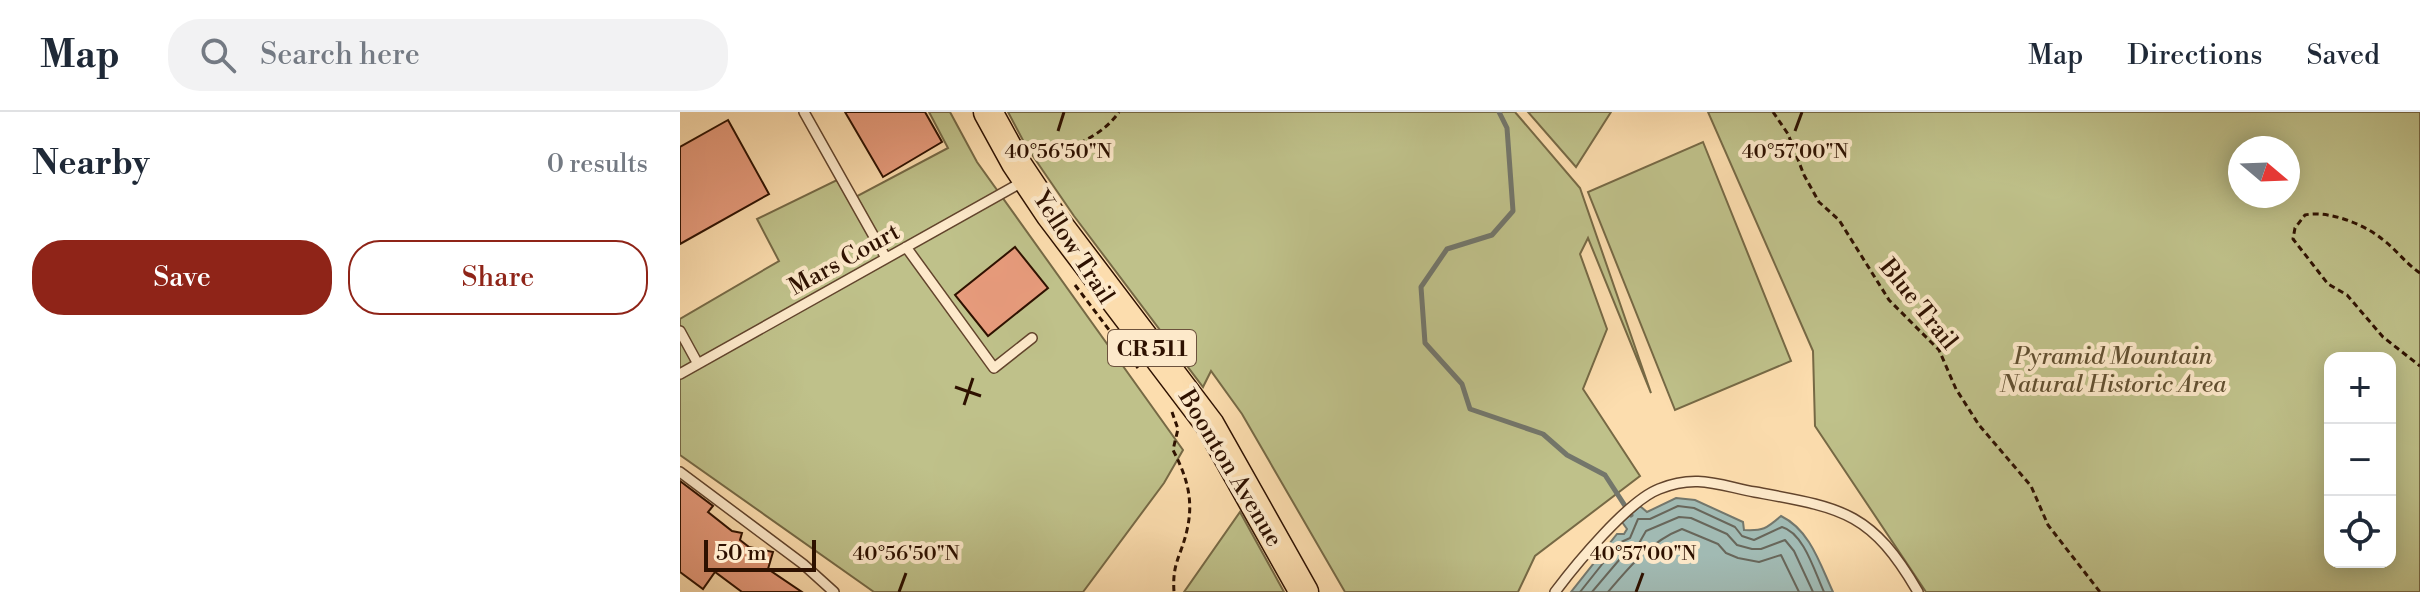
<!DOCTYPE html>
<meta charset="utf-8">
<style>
:root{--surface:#fff;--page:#f2f2f3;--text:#1f2937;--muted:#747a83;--line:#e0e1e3;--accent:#8f2418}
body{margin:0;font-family:"Libre Bodoni",serif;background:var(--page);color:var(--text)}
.controls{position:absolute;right:24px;bottom:24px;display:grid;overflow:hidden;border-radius:16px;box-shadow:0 4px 20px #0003}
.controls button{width:72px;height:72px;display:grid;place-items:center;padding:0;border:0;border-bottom:2px solid var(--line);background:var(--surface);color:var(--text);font:40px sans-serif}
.compass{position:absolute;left:1548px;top:24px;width:72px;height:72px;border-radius:50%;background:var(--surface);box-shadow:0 4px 20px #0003;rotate:109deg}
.scale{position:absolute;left:24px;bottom:20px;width:112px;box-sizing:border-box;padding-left:8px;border:4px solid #2e1100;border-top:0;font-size:22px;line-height:28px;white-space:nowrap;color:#2e1100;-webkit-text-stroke:6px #fde9ca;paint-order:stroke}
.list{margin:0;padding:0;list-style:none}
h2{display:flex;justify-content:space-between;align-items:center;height:104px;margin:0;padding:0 32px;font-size:34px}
h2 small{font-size:26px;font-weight:400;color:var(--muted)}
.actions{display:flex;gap:16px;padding:24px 32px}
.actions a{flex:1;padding:18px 0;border:2px solid var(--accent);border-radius:32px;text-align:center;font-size:28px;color:var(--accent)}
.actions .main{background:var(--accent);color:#fff}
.icon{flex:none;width:44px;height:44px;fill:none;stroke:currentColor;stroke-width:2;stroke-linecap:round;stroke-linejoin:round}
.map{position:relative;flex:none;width:1740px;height:480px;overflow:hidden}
header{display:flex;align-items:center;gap:48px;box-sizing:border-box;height:112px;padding:0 40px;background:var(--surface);border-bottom:2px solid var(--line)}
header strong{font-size:38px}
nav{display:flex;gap:44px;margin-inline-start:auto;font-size:28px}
.search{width:560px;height:72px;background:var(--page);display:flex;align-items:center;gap:20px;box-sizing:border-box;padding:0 28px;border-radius:32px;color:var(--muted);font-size:30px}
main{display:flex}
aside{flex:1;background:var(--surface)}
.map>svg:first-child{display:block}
.green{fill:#bfc18a;stroke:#766945;stroke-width:2;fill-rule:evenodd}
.water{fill:#a1bab3;stroke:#73766b;stroke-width:2}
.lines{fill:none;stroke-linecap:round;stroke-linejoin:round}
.shore{stroke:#68665a;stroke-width:2}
.stream{stroke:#73766b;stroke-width:5}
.building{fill:#e79b7c;stroke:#2e1100;stroke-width:2}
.service-casing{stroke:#62442c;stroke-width:12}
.primary-casing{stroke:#2e1100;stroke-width:31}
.path{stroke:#2e1100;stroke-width:3;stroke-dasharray:6 4;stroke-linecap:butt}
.service{stroke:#fde9ca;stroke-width:9}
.primary{stroke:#fcddae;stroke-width:28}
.ticks{fill:none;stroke:#2e1100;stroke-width:3}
.labels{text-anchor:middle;stroke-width:8;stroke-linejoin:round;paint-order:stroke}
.shield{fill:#fde9ca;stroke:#6c523d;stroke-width:2}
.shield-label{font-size:22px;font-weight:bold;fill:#2e1100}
.street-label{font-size:24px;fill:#2e1100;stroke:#fde9ca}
.park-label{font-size:24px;font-style:italic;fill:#614f30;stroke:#fde9ca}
.ticks-label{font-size:20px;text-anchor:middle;fill:#2e1100;stroke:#fde9ca;stroke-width:8;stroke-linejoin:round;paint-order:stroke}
</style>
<header>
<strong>Map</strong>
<div class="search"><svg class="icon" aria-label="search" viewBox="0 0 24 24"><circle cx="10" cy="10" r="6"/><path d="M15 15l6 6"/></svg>Search here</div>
<nav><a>Map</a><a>Directions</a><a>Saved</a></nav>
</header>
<main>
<aside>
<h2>Nearby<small>0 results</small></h2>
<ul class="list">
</ul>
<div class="actions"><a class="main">Save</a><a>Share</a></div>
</aside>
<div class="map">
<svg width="1740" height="480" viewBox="0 0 1740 480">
<rect width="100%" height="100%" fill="#fcddae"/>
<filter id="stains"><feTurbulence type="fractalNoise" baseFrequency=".0025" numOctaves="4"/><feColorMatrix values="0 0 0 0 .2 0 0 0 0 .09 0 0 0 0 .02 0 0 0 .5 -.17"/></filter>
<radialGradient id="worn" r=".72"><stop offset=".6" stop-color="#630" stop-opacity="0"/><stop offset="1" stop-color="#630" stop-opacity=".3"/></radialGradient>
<!-- green -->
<path class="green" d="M 249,0 L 270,0 L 297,50 L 503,338 L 484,371 L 403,480 L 194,480 L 0,343 L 0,207 L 99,149 L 77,107 L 157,68 L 170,88 L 268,36 Z
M 328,0 L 835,0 L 900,76 L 971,281 L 908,126 L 900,142 L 927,217 L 903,277 L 960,364 L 855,444 L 838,480 L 665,480 L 562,302 L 531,259 L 523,275 L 394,104 L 346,34 Z
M 848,0 L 931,0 L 896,55 Z
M 1028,0 L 1740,0 L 1740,480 L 1246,480 L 1135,314 L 1133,239 ZM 1560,36 L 1608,36 L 1608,84 L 1560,84 ZM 1650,246 L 1710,246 L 1710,450 L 1650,450 Z
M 1023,30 L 1111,249 L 995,298 L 908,80 Z
M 560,400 L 604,480 L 504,480 Z"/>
<!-- water -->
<path class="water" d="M 996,386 L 1015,388 L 1063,410 L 1064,418 C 1083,419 1086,417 1101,404 C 1130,418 1140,452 1153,480 L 891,480 L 937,422 L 944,422 L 947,417 L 942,410 L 960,394 L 967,400 Z"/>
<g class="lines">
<!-- shore -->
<path class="shore" d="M 900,480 L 939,431 L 950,426 L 958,407 L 970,407 L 998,394 L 1014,396 L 1055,415 L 1062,424 L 1074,428 L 1102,415 C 1124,421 1135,461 1144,480
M 912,480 L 945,441 L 958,433 L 966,419 L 999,405 L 1011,406 L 1047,422 L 1057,433 L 1072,437 L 1081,437 L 1105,428 L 1114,439 L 1133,480
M 928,480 C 950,454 971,429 1002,417 L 1038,432 L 1046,441 L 1058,446 L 1079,450 L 1101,443 L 1119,480"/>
<!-- stream -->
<path class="stream" d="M 819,0 L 827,16 L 833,99 L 812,123 L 767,137 L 741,175 L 745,231 L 782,272 L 790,297 L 863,322 L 887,343 L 925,363 L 951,403"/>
</g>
<!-- building -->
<path class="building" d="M 165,0 L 245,0 L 262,30 L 203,65 Z
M 48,8 L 89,82 L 0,132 L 0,35 Z
M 335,135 L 368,176 L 308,224 L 275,183 Z
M 0,369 L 33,394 L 28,400 L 52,419 L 62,421 L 60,428 L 69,435 L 93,440 L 88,457 L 122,480 L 62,480 L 35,460 L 23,477 L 0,460 Z"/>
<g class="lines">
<defs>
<path id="service" d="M 124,0 L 206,146
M 226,135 L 314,256 L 352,226
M 0,219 L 18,252
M 0,262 L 344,69
M 0,360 L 123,452 L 154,480
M 875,480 C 896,452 948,389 979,377 C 1016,362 1038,373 1075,380 C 1162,396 1191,399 1238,480"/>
<path id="primary" d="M 308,0 L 336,51 L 370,102 L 530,313 L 624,480"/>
</defs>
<!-- service casing -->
<use href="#service" class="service-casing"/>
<!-- primary casing -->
<use href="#primary" class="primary-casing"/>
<!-- path -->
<path class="path" d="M 1093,0 L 1108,22 L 1124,63 L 1139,90 L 1159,108 L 1209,188 L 1259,238 L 1276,277 L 1299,313 L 1351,374 L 1368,413 L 1420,480
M 381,39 C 404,30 425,20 439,0
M 1740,161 C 1725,151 1716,137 1702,127 C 1684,112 1648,98 1625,103 L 1615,116 L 1613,127 L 1648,172 L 1667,183 L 1703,225 L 1740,254
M 395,173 L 458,256
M 492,300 L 498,317 L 493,338 C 507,365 514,388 507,418 C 501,445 492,450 494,480"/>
<!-- service -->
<use href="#service" class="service"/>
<!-- primary -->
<use href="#primary" class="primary"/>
</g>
<!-- ticks -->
<path class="ticks" d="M 378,19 L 384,0M 1115,19 L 1122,0M 275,275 L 301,284M 284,293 L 293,266M 219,480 L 226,461M 956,480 L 963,461"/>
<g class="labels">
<!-- shield labels -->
<rect class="shield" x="428" y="218" width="88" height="36" rx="6"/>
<g class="shield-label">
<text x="472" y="244">CR 511</text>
</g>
<!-- street labels -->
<g class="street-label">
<text transform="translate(394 135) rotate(57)" y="8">Yellow Trail</text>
<text transform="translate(164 147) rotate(-29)" y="8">Mars Court</text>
<text transform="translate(1239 192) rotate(51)" y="8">Blue Trail</text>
<text transform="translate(551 356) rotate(59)" y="8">Boonton Avenue</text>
</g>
<!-- park labels -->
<g class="park-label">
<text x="1433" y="252">Pyramid Mountain<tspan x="1433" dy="28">Natural Historic Area</tspan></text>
</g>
</g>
<g class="ticks-label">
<text x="378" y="46">40°56'50"N</text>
<text x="1115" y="46">40°57'00"N</text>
<text x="226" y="448">40°56'50"N</text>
<text x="963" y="448">40°57'00"N</text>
</g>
<rect width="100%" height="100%" filter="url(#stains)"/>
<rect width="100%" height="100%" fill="url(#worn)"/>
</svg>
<div class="controls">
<button>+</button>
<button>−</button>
<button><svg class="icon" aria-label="locate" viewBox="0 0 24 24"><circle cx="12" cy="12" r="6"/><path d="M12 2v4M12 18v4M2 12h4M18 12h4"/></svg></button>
</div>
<svg class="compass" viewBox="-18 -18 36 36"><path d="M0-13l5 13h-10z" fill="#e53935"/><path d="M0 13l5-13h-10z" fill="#747a83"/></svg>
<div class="scale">50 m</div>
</div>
</main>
